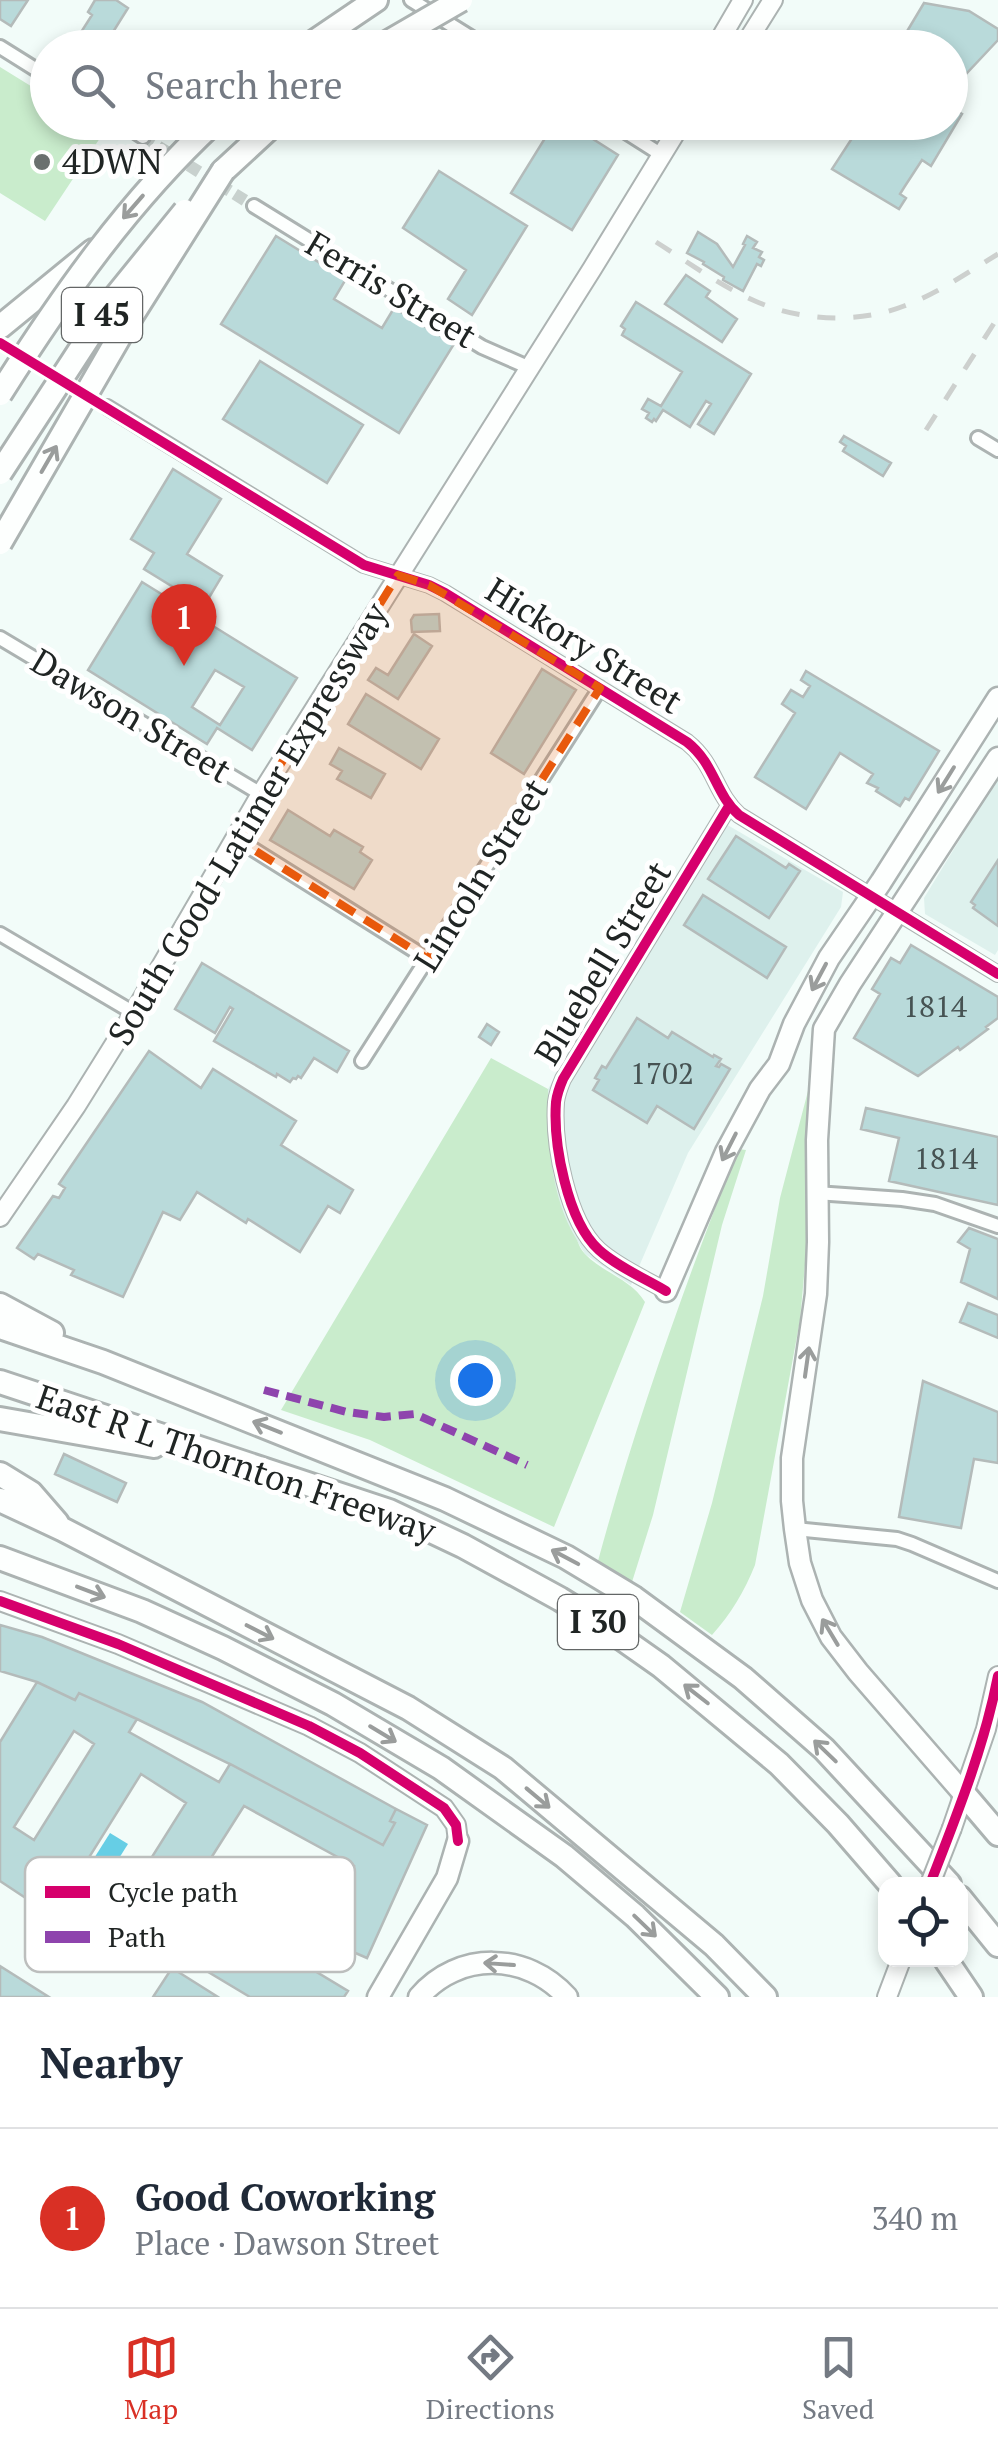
<!DOCTYPE html>
<meta charset="utf-8">
<style>
:root{--surface:#fff;--page:#f2f2f3;--text:#1f2937;--muted:#747a83;--line:#e0e1e3;--accent:#d93025}
body{margin:0;font-family:"PT Serif",serif;background:var(--page);color:var(--text)}
.controls{position:absolute;right:30px;bottom:30px;display:grid;overflow:hidden;border-radius:20px;box-shadow:0 5px 15px #0003}
.controls button{width:90px;height:90px;display:grid;place-items:center;padding:0;border:0;border-bottom:2px solid var(--line);background:var(--surface);color:var(--text);font:50px sans-serif}
.you{position:absolute;left:475px;top:1380px;width:35px;height:35px;margin:-25px;border:8px solid #fff;border-radius:50%;background:#1a73e8;box-shadow:0 0 0 15px #1a73e833}
.badge{display:grid;place-items:center;width:65px;height:65px;border-radius:50%;background:var(--accent);color:#fff;font-size:32px;font-weight:700}
.pin{position:absolute;translate:-50% -82px;filter:drop-shadow(0 2px 5px #0008)}
.pin::after{content:'';position:absolute;top:52px;width:35px;height:30px;background:inherit;clip-path:polygon(0 0,100% 0,50% 100%)}
.list{margin:0;padding:0;list-style:none}
h2{display:flex;justify-content:space-between;align-items:center;height:130px;margin:0;padding:0 40px;font-size:42px}
h2 small{font-size:32px;font-weight:400;color:var(--muted)}
.list li{display:grid;grid-template-columns:65px 1fr auto;gap:30px;align-items:center;box-sizing:border-box;height:180px;padding:0 40px;border-top:2px solid var(--line)}
.list b{display:block;font-size:38px;white-space:nowrap}
.list p{margin:0;font-size:32px;white-space:nowrap;color:var(--muted)}
.list em{font-size:32px;font-style:normal;color:var(--muted)}
.icon{flex:none;width:55px;height:55px;fill:none;stroke:currentColor;stroke-width:2;stroke-linecap:round;stroke-linejoin:round}
.map{position:relative;flex:none;width:998px;height:1997px;overflow:hidden}
.search{position:absolute;background:var(--surface);box-shadow:0 5px 15px #0003;left:30px;right:30px;top:30px;height:110px;display:flex;align-items:center;gap:25px;box-sizing:border-box;padding:0 35px;border-radius:55px;color:var(--muted);font-size:38px}
.sheet{height:310px;background:var(--surface)}
nav{display:flex;justify-content:space-around;align-items:center;box-sizing:border-box;height:140px;border-top:2px solid var(--line);background:var(--surface);font-size:28px;color:var(--muted)}
nav a{display:grid;justify-items:center;gap:5px}
nav .on{color:var(--accent)}
.map>svg:first-child{display:block}
.built{fill:#def1ed}
.green{fill:#c9eccc}
.water{fill:#66cee5}
.building{fill:#b9dada;stroke:#b4bbba;stroke-width:2.5;fill-rule:evenodd}
.lines{fill:none;stroke-linecap:round;stroke-linejoin:round}
.street-tunnel{stroke:#c8d1ce;stroke-width:12;stroke-dasharray:12 6;stroke-linecap:butt}
.street-casing{stroke:#acb3b2;stroke-width:18}
.secondary-casing{stroke:#acb3b2;stroke-width:22}
.primary-casing{stroke:#acb3b2;stroke-width:25}
.highway-casing{stroke:#acb3b2;stroke-width:28}
.street{stroke:#fdfffe;stroke-width:12}
.secondary{stroke:#fdfffe;stroke-width:18}
.primary{stroke:#fdfffe;stroke-width:20}
.highway{stroke:#fdfffe;stroke-width:22}
.rail{stroke:#cdd0ce;stroke-width:5;stroke-dasharray:18 18;stroke-linecap:butt}
.secondary-bridge-casing{stroke:#acb3b2;stroke-width:22;stroke-linecap:butt}
.highway-bridge-casing{stroke:#acb3b2;stroke-width:28;stroke-linecap:butt}
.secondary-bridge{stroke:#fdfffe;stroke-width:18}
.highway-bridge{stroke:#fdfffe;stroke-width:22}
.quiet{stroke:#8e44ad;stroke-width:8;stroke-dasharray:15 8;stroke-linecap:butt}
.cycleway-casing{stroke:#fff;stroke-width:16}
.cycleway{stroke:#d6006c;stroke-width:10}
.oneway{stroke:#9a9d9c}
.marked{fill:#e8590c;fill-opacity:0.2;stroke:#e8590c;stroke-width:8;stroke-dasharray:20 12;stroke-linejoin:round}
.poi-dot{fill:#6a706f;stroke:#fff;stroke-width:4}
.labels{text-anchor:middle;stroke-width:10;stroke-linejoin:round;paint-order:stroke}
.number-label{font-size:30px;fill:#465252}
.shield{fill:#fff;stroke:#636666;stroke-width:2.5}
.shield-label{font-size:32px;font-weight:bold;fill:#202524}
.poi-label{font-size:35px;fill:#202524;stroke:#fff;text-anchor:start}
.street-label{font-size:35px;fill:#202524;stroke:#fff}
.key{fill:#fff;stroke:#bcbebd;stroke-width:2.5}
.key-label{font-size:28px;fill:#202524}
</style>
<div class="map">
<svg width="998" height="1997" viewBox="0 0 998 1997">
<rect width="100%" height="100%" fill="#f2fcf9"/>
<!-- built -->
<path class="built" d="M 998,777 L 998,950 L 995,955 L 925,914 L 924,898 Z
M 712,816 L 843,892 L 841,907 L 688,1153 L 631,1285 L 585,1254 L 565,1221 L 555,1190 L 549,1135 L 548,1089 Z"/>
<!-- green -->
<path class="green" d="M 0,67 L 47,96 L 48,122 L 89,123 L 104,132 L 45,221 L 0,193 Z
M 491,1058 L 548,1089 C 549,1142 549,1194 577,1240 C 579,1245 581,1250 585,1254 C 603,1273 631,1279 645,1302 L 554,1527 L 370,1440 L 281,1410 Z
M 813,1090 L 806,1148 L 806,1254 L 800,1320 L 755,1565 C 744,1592 731,1614 712,1635 L 680,1612 L 712,1503 L 763,1296 L 780,1198 L 808,1091 Z
M 738,1149 L 746,1150 L 722,1225 L 653,1515 L 632,1582 L 598,1561 C 636,1421 685,1284 738,1149 Z"/>
<!-- water -->
<path class="water" d="M 110,1833 L 128,1844 L 109,1874 L 91,1863 Z"/>
<!-- building -->
<path class="building" d="M 0,0 L 28,0 L 11,26 L 0,19 Z
M 95,0 L 116,0 L 128,8 L 103,48 L 71,48 L 92,15 L 88,12 Z
M 924,3 L 969,11 L 998,29 L 998,40 L 950,91 L 950,48 L 897,48 Z
M 950,107 L 962,114 L 931,166 L 922,160 L 905,186 L 900,194 L 906,198 L 899,209 L 832,169 L 860,126 L 855,122 L 950,122 Z
M 555,122 L 566,122 L 618,155 L 572,230 L 511,193 Z
M 439,171 L 527,226 L 472,315 L 448,299 L 466,270 L 403,228 Z
M 698,232 L 717,244 L 733,267 L 745,245 L 743,244 L 747,236 L 757,242 L 753,248 L 762,252 L 759,257 L 764,260 L 761,266 L 757,264 L 743,291 L 723,280 L 724,277 L 703,264 L 704,262 L 687,253 Z
M 276,236 L 346,279 L 334,299 L 382,328 L 394,308 L 454,344 L 399,433 L 221,324 Z
M 686,275 L 710,291 L 706,297 L 737,319 L 722,342 L 665,304 Z
M 636,302 L 751,374 L 714,434 L 698,424 L 711,404 L 706,401 L 690,427 L 663,410 L 656,421 L 654,419 L 652,422 L 646,418 L 649,413 L 642,409 L 648,399 L 661,406 L 682,372 L 622,335 L 625,329 L 621,326 Z
M 260,361 L 363,425 L 327,483 L 223,419 Z
M 844,436 L 891,463 L 883,476 L 843,451 L 846,446 L 840,442 Z
M 173,469 L 221,499 L 187,554 L 222,576 L 204,606 L 144,569 L 154,553 L 131,539 Z
M 142,582 L 297,678 L 252,750 L 217,728 L 207,744 L 88,670 ZM 215,670 L 244,687 L 220,725 L 192,707 Z
M 439,614 L 440,631 L 412,632 L 411,620 L 414,615 Z
M 414,634 L 432,646 L 398,699 L 368,680 L 376,668 L 388,675 Z
M 542,669 L 576,690 L 524,774 L 491,753 Z
M 806,671 L 939,751 L 909,800 L 905,798 L 900,806 L 876,791 L 878,788 L 867,783 L 873,774 L 840,753 L 806,809 L 755,777 L 795,713 L 782,704 L 791,690 L 803,697 L 810,686 L 801,680 Z
M 366,694 L 439,739 L 421,769 L 348,724 Z
M 339,748 L 385,774 L 371,798 L 337,779 L 342,771 L 330,764 Z
M 288,810 L 330,836 L 334,830 L 363,847 L 360,852 L 372,860 L 354,889 L 270,840 Z
M 736,836 L 786,868 L 789,864 L 800,871 L 769,918 L 708,879 Z
M 998,860 L 998,926 L 973,908 L 975,905 L 971,902 Z
M 703,895 L 786,947 L 767,978 L 684,925 Z
M 911,945 L 998,997 L 998,1018 L 986,1027 L 988,1029 L 960,1050 L 958,1047 L 918,1076 L 854,1038 L 880,994 L 872,989 L 891,958 L 900,963 Z
M 202,963 L 349,1051 L 337,1072 L 314,1058 L 301,1078 L 298,1076 L 296,1079 L 293,1078 L 290,1082 L 277,1074 L 276,1077 L 214,1041 L 233,1009 L 230,1007 L 215,1033 L 175,1009 Z
M 637,1018 L 668,1038 L 672,1032 L 713,1057 L 714,1055 L 721,1059 L 716,1066 L 719,1067 L 721,1064 L 730,1069 L 694,1129 L 657,1106 L 647,1123 L 593,1090 L 599,1080 L 595,1078 L 602,1066 L 606,1068 Z
M 487,1024 L 499,1032 L 491,1045 L 479,1037 Z
M 149,1051 L 201,1088 L 213,1069 L 296,1121 L 281,1145 L 353,1190 L 340,1213 L 328,1206 L 300,1252 L 248,1219 L 246,1223 L 197,1192 L 180,1220 L 163,1212 L 123,1297 L 71,1275 L 74,1270 L 38,1254 L 34,1259 L 17,1248 L 53,1196 L 59,1198 L 65,1188 L 59,1184 Z
M 866,1108 L 998,1137 L 998,1205 L 889,1181 L 899,1138 L 861,1129 Z
M 969,1228 L 998,1239 L 998,1299 L 961,1282 L 970,1249 L 958,1242 Z
M 968,1303 L 998,1315 L 998,1338 L 960,1322 Z
M 923,1381 L 998,1412 L 998,1463 L 974,1459 L 961,1528 L 899,1517 Z
M 64,1454 L 126,1483 L 117,1502 L 55,1474 Z
M 0,1625 L 42,1637 L 202,1702 L 396,1809 L 390,1821 L 395,1823 L 383,1845 L 230,1764 L 137,1719 L 79,1693 L 75,1700 L 37,1682 L 0,1671 Z
M 37,1682 L 75,1700 L 79,1693 L 137,1719 L 129,1732 L 219,1782 L 230,1764 L 383,1845 L 395,1823 L 390,1821 L 396,1809 L 427,1825 L 367,1958 L 314,1935 L 323,1916 L 329,1919 L 354,1866 L 244,1806 L 154,1948 L 151,1946 L 136,1971 L 0,1881 L 0,1742 ZM 74,1731 L 94,1744 L 34,1840 L 14,1827 ZM 141,1774 L 186,1803 L 123,1903 L 78,1875 Z
M 214,1910 L 348,1991 L 344,1997 L 250,1997 L 185,1958 Z
M 0,1966 L 49,1997 L 0,1997 Z
M 172,1968 L 218,1997 L 153,1997 Z"/>
<g class="lines">
<!-- street-tunnel -->
<path class="street-tunnel" d="M 143,137 L 254,206
M 0,343 L 107,407"/>
<defs>
<path id="street" d="M 411,0 L 488,48
M 0,47 L 48,77
M 120,122 L 143,137
M 610,122 L 662,155
M 254,206 L 482,347 L 530,368
M 107,407 L 364,565 L 429,585 L 445,593 L 687,742 C 715,764 715,794 739,815 L 998,974
M 978,438 L 998,450
M 0,638 L 261,794
M 235,838 L 428,959
M 0,934 L 134,1013
M 362,1061 L 600,688
M 816,1193 L 902,1199 L 935,1204 L 998,1226
M 666,1291 C 644,1278 618,1267 599,1250 C 567,1221 553,1143 556,1102 C 557,1094 560,1086 563,1079 L 729,806
M 795,1529 L 897,1539 L 912,1544 L 998,1581"/>
<path id="secondary" d="M 715,48 L 743,0
M 743,48 L 773,0
M 0,1217 L 76,1106 L 134,1013 L 261,794 L 592,269 L 682,122
M 0,1601 L 118,1644 L 309,1726 L 360,1753 L 444,1808 L 456,1825 L 458,1841
M 952,1828 L 986,1729 L 998,1676
M 887,1997 L 901,1960"/>
<path id="primary" d="M 666,1291 L 726,1152 L 760,1089 L 779,1064 L 794,1024 L 829,958 L 881,882 L 998,698
M 964,1794 L 858,1672 L 831,1637 L 812,1600 L 800,1563 L 795,1529 L 792,1501 L 792,1458 L 816,1294 L 818,1242 L 817,1140 L 824,1029 L 850,984 L 998,758
M 378,1997 L 447,1878 L 458,1841
M 419,1997 C 458,1951 527,1952 567,1997"/>
<path id="highway" d="M 305,48 L 376,0
M 223,171 L 276,122
M 0,327 L 93,251
M 0,1305 L 52,1333
M 0,1327 L 103,1362 L 445,1499 L 566,1557 L 634,1598 L 743,1678 L 824,1749 L 949,1884
M 0,1382 L 389,1511 L 463,1546 L 560,1599 L 607,1628 L 661,1666 L 779,1764 L 838,1824 L 890,1884
M 0,1419 L 154,1446
M 0,1474 L 31,1493 L 57,1523
M 0,1500 L 62,1529 L 408,1708 L 503,1768 L 714,1945 L 765,1997
M 0,1558 L 142,1611 L 223,1648 L 333,1704 L 441,1768 L 564,1856 L 635,1916 L 717,1997
M 964,1794 L 998,1834
M 960,1898 L 998,1945
M 946,1960 L 971,1997"/>
</defs>
<!-- street casing -->
<use href="#street" class="street-casing"/>
<!-- secondary casing -->
<use href="#secondary" class="secondary-casing"/>
<!-- primary casing -->
<use href="#primary" class="primary-casing"/>
<!-- highway casing -->
<use href="#highway" class="highway-casing"/>
<!-- street -->
<use href="#street" class="street"/>
<!-- secondary -->
<use href="#secondary" class="secondary"/>
<!-- primary -->
<use href="#primary" class="primary"/>
<!-- highway -->
<use href="#highway" class="highway"/>
<!-- rail -->
<path class="rail" d="M 656,242 C 688,262 720,286 755,301 C 800,321 858,324 904,306 C 937,294 968,272 998,254
M 926,430 L 998,317"/>
<defs>
<path id="secondary-bridge" d="M 930,1884 L 952,1828"/>
<path id="highway-bridge" d="M 378,48 L 461,0
M 0,394 C 62,296 128,202 214,122
M 0,473 L 112,301 L 185,211
M 0,543 L 129,320 L 223,171"/>
</defs>
<!-- secondary-bridge casing -->
<use href="#secondary-bridge" class="secondary-bridge-casing"/>
<!-- highway-bridge casing -->
<use href="#highway-bridge" class="highway-bridge-casing"/>
<!-- secondary-bridge -->
<use href="#secondary-bridge" class="secondary-bridge"/>
<!-- highway-bridge -->
<use href="#highway-bridge" class="highway-bridge"/>
<!-- quiet -->
<path class="quiet" d="M 264,1390 L 347,1412 L 384,1417 L 415,1414 L 527,1465"/>
<defs>
<path id="cycleway" d="M 0,343 L 364,565 L 429,585 L 445,593 L 687,742 C 715,764 715,794 739,815 L 998,974
M 666,1291 C 644,1278 618,1267 599,1250 C 567,1221 553,1143 556,1102 C 557,1094 560,1086 563,1079 L 729,806
M 0,1601 L 118,1644 L 309,1726 L 360,1753 L 444,1808 L 456,1825 L 458,1841
M 930,1884 C 956,1817 984,1748 998,1676"/>
</defs>
<!-- cycleway casing -->
<use href="#cycleway" class="cycleway-casing"/>
<!-- cycleway -->
<use href="#cycleway" class="cycleway"/>
</g>
<!-- one-way arrows -->
<defs><path id="oneway-shaft" d="M-6 0H5M1.5-3L5.5 0L1.5 3" fill="none" stroke-width="1.6" stroke-linecap="round" stroke-linejoin="round" transform="scale(2.5)"/></defs>
<g class="oneway">
<use href="#oneway-shaft" transform="translate(133 207) rotate(131)"/>
<use href="#oneway-shaft" transform="translate(49 459) rotate(-60)"/>
<use href="#oneway-shaft" transform="translate(946 780) rotate(122)"/>
<use href="#oneway-shaft" transform="translate(819 977) rotate(118)"/>
<use href="#oneway-shaft" transform="translate(729 1147) rotate(117)"/>
<use href="#oneway-shaft" transform="translate(807 1362) rotate(-82)"/>
<use href="#oneway-shaft" transform="translate(267 1427) rotate(-158)"/>
<use href="#oneway-shaft" transform="translate(565 1557) rotate(-152)"/>
<use href="#oneway-shaft" transform="translate(91 1592) rotate(21)"/>
<use href="#oneway-shaft" transform="translate(260 1632) rotate(27)"/>
<use href="#oneway-shaft" transform="translate(830 1632) rotate(-121)"/>
<use href="#oneway-shaft" transform="translate(696 1694) rotate(-142)"/>
<use href="#oneway-shaft" transform="translate(383 1734) rotate(31)"/>
<use href="#oneway-shaft" transform="translate(825 1751) rotate(-136)"/>
<use href="#oneway-shaft" transform="translate(538 1798) rotate(40)"/>
<use href="#oneway-shaft" transform="translate(645 1926) rotate(44)"/>
<use href="#oneway-shaft" transform="translate(499 1964) rotate(-176)"/>
</g>
<!-- marked area -->
<path class="marked" d="M 398,575 L 429,585 L 600,688 L 428,959 L 235,838 Z"/>
<!-- markers -->
<circle class="poi-dot" cx="42" cy="162" r="10"/>
<g class="labels">
<!-- number labels -->
<g class="number-label">
<text x="935" y="1017">1814</text>
<text x="662" y="1084">1702</text>
<text x="946" y="1169">1814</text>
</g>
<!-- shield labels -->
<g class="shield">
<rect x="62" y="288" width="80" height="54" rx="8"/>
<rect x="558" y="1595" width="80" height="54" rx="8"/>
</g>
<g class="shield-label">
<text x="102" y="326">I 45</text>
<text x="598" y="1633">I 30</text>
</g>
<!-- poi labels -->
<g class="poi-label">
<text x="62" y="174">4DWN</text>
</g>
<!-- street labels -->
<g class="street-label">
<text transform="translate(391 290) rotate(31)" y="12">Ferris Street</text>
<text transform="translate(584 646) rotate(32)" y="12">Hickory Street</text>
<text transform="translate(131 716) rotate(31)" y="12">Dawson Street</text>
<text transform="translate(248 824) rotate(-59)" y="12">South Good-Latimer Expressway</text>
<text transform="translate(481 875) rotate(-58)" y="12">Lincoln Street</text>
<text transform="translate(603 963) rotate(-59)" y="12">Bluebell Street</text>
<text transform="translate(236 1464) rotate(19)" y="12">East R L Thornton Freeway</text>
</g>
</g>
<!-- legend -->
<rect x="25" y="1857" width="330" height="115" rx="15" class="key"/>
<rect x="45" y="1886" width="45" height="12" fill="#d6006c"/>
<rect x="45" y="1931" width="45" height="12" fill="#8e44ad"/>
<g class="key-label">
<text x="108" y="1902">Cycle path</text>
<text x="108" y="1947">Path</text>
</g>
</svg>
<div class="controls">
<button><svg class="icon" aria-label="locate" viewBox="0 0 24 24"><circle cx="12" cy="12" r="6"/><path d="M12 2v4M12 18v4M2 12h4M18 12h4"/></svg></button>
</div>
<div class="you"></div>
<div class="pin badge" style="left:184px;top:666px">1</div>
<div class="search"><svg class="icon" aria-label="search" viewBox="0 0 24 24"><circle cx="10" cy="10" r="6"/><path d="M15 15l6 6"/></svg>Search here</div>
</div>
<section class="sheet">
<h2>Nearby<small></small></h2>
<ul class="list">
<li><span class="badge">1</span><div><b>Good Coworking</b><p>Place · Dawson Street</p></div><em>340 m</em></li>
</ul>
</section>
<nav>
<a class="on"><svg class="icon" aria-label="map" viewBox="0 0 24 24"><path d="M3 6l6-2 6 2 6-2v14l-6 2-6-2-6 2zM9 4v14M15 6v14"/></svg>Map</a>
<a><svg class="icon" aria-label="directions" viewBox="0 0 24 24"><path d="M12 3l9 9-9 9-9-9zM9 14v-3h6M13 9l2 2-2 2"/></svg>Directions</a>
<a><svg class="icon" aria-label="saved" viewBox="0 0 24 24"><path d="M7 4h10v16l-5-4-5 4z"/></svg>Saved</a>
</nav>
